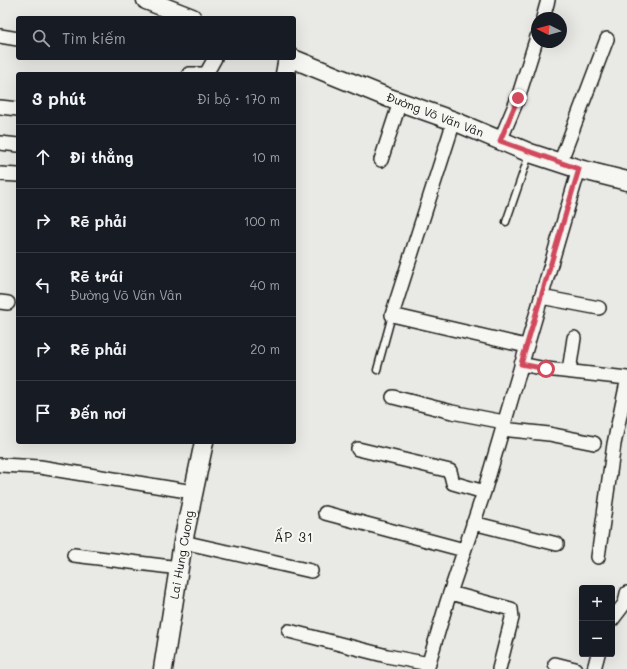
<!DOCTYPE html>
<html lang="vi">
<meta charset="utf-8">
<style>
:root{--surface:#171b24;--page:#20242c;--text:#f1f3f6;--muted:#9ea1a6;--line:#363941}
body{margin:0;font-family:Mali,sans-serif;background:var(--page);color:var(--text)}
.controls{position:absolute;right:12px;bottom:12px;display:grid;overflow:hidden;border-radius:4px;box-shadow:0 4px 16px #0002}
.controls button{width:36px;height:36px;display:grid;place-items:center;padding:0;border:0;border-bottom:1px solid var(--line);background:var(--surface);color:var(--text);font:20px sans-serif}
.compass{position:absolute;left:531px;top:12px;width:36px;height:36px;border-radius:50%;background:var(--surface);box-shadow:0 4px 16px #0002;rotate:275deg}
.stop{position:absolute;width:12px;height:12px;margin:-9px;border:3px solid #d1495b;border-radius:50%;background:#fff}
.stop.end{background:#d1495b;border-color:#fff;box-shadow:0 1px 4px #0008}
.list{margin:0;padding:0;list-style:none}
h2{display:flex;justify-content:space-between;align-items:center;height:52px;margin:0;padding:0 16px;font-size:17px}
h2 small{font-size:13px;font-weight:400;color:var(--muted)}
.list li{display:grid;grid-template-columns:26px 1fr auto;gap:12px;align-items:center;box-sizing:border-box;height:64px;padding:0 16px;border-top:1px solid var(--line)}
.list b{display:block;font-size:15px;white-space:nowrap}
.list p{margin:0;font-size:13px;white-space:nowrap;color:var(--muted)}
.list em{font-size:13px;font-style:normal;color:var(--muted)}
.icon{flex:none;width:22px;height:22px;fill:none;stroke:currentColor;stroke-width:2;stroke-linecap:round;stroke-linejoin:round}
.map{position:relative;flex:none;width:627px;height:669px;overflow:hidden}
.search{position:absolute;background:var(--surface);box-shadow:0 4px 16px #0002;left:16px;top:16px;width:280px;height:44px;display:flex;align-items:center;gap:10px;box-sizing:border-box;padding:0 14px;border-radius:4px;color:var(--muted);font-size:15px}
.panel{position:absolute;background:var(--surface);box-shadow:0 4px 16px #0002;left:16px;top:72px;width:280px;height:372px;border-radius:4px}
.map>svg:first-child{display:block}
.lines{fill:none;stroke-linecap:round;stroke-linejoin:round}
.lane-casing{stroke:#1c1c1c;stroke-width:9}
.street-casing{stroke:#1c1c1c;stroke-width:16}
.secondary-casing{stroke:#1c1c1c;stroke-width:21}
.lane{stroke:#f6f6f2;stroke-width:6}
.street{stroke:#f6f6f2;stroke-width:13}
.secondary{stroke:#f6f6f2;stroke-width:18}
.route{stroke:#d1495b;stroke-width:5}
.labels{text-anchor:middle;stroke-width:4;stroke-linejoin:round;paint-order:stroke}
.street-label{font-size:12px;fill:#1c1c1c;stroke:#f6f6f2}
.neighbourhood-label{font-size:13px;letter-spacing:1px;fill:#1c1c1c;stroke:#f6f6f2}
</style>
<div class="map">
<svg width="627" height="669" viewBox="0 0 627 669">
<rect width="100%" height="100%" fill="#e9e9e5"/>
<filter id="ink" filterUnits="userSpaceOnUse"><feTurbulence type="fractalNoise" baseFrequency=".025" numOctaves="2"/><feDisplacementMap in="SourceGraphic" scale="8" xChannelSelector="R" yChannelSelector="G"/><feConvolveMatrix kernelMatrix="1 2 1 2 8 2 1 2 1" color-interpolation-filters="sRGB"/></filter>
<g filter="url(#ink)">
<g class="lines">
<defs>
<path id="lane" d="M 506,222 L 529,155
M 377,370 L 392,315"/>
<path id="street" d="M 543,18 L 548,0
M 0,36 L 18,39
M 189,74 L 203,74
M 206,74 L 215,58
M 0,107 L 18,109
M 454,121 L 392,315 L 526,346
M 500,141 L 518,98 L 537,37
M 0,143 L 18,145
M 381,160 L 400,102
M 560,163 L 607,39
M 0,174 L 18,175
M 541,297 L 599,308
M 0,302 L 8,303
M 521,364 L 546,369 L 627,378
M 569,371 L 574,338
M 393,397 L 452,412 L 504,422
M 502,429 L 549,434 L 594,443
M 358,449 L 450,471 L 453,483 L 484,492
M 0,465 L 40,467 L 193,492
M 325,513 L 464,550
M 473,523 L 557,544
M 183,542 L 311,571
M 74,555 L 179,568
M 598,557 L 614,444 L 627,382
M 450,593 L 511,609 L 512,618 L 499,669
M 612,620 L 625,603 L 627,593
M 289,631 L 387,656 L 429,664
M 555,664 L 575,669
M 427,669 L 447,602 L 484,492 L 579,169
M 594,669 L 598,654"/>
<path id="secondary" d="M 146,0 L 192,18
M 291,58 L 389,98 L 454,121 L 530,153 L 579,169 L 627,181
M 285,74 L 288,58
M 163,669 L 183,542 L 204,442"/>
</defs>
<!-- lane casing -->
<use href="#lane" class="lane-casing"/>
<!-- street casing -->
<use href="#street" class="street-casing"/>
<!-- secondary casing -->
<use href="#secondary" class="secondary-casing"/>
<!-- lane -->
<use href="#lane" class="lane"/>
<!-- street -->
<use href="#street" class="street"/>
<!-- secondary -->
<use href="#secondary" class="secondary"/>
</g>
</g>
<g class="lines" filter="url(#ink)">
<!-- route -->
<path class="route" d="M 518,98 L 500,141 L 579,169 L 521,364 L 546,369"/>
</g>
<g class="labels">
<!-- street labels -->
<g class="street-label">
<text transform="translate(435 115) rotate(21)" y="4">Đường Võ Văn Vân</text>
<text transform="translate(182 555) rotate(-80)" y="4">Lai Hung Cuong</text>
</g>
<!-- neighbourhood labels -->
<g class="neighbourhood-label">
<text x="294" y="542">ẤP 31</text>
</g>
</g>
</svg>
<div class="controls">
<button>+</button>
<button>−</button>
</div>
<svg class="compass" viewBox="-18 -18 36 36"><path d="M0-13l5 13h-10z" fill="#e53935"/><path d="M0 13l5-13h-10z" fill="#9ea1a6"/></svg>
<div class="stop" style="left:546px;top:369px"></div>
<div class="stop end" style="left:518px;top:98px"></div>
<div class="search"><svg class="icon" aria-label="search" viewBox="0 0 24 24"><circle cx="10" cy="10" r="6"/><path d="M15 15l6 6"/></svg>Tìm kiếm</div>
<section class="panel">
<h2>3 phút<small>Đi bộ · 170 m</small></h2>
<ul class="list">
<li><svg class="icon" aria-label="ahead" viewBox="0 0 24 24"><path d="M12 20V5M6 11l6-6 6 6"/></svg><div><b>Đi thẳng</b></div><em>10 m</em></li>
<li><svg class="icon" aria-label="right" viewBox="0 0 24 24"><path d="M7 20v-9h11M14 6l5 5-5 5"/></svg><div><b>Rẽ phải</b></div><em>100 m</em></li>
<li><svg class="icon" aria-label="left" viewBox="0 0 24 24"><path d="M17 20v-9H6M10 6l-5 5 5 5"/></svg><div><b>Rẽ trái</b><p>Đường Võ Văn Vân</p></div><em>40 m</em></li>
<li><svg class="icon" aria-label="right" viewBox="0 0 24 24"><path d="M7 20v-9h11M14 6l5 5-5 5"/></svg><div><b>Rẽ phải</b></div><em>20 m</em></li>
<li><svg class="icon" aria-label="arrive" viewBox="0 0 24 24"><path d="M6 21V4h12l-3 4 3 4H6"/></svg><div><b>Đến nơi</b></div></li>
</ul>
</section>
</div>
